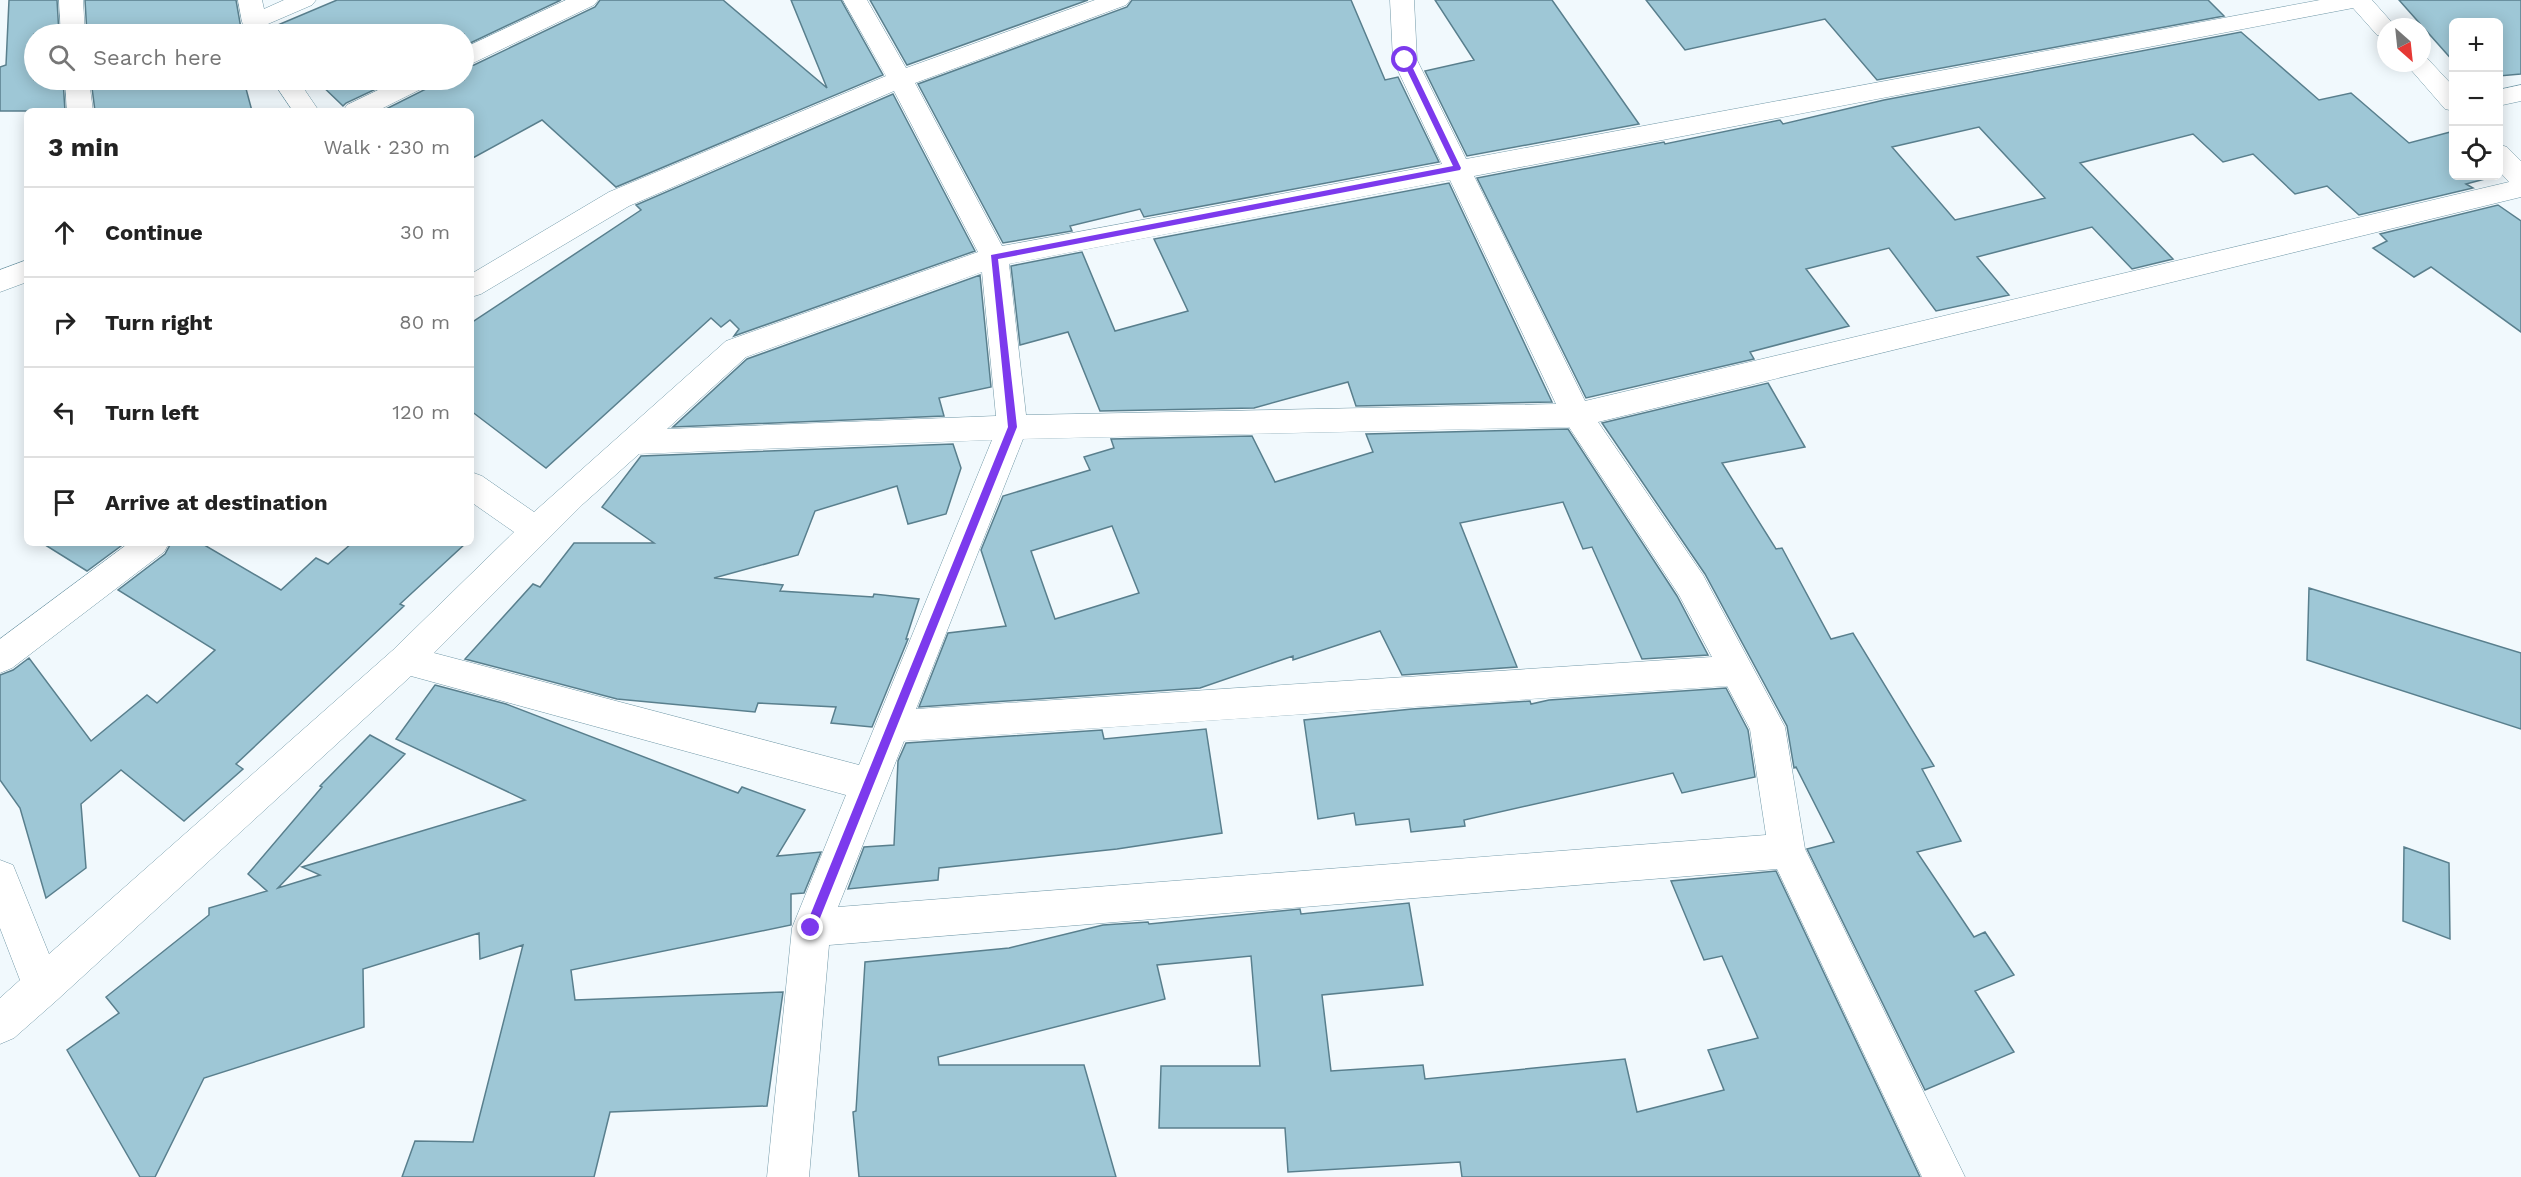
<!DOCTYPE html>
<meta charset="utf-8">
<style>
:root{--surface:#fff;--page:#f2f2f2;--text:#222;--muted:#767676;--line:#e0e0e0}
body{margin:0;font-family:"Work Sans",sans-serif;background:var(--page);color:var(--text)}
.controls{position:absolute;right:18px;top:18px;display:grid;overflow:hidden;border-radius:9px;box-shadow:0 3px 15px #0003}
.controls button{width:54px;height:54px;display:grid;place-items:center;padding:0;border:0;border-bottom:2px solid var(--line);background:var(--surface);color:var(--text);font:30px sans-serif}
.compass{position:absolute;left:2377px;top:18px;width:54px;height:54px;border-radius:50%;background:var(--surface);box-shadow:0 3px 15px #0003;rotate:153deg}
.stop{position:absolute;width:18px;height:18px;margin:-14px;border:4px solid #7c3aed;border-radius:50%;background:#fff}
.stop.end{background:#7c3aed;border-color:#fff;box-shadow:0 2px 6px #0008}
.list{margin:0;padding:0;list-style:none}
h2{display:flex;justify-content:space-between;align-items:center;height:78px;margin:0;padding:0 24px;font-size:26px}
h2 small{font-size:20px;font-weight:400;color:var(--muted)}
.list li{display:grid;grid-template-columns:39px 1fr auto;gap:18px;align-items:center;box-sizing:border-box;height:90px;padding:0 24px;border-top:2px solid var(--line)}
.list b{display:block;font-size:22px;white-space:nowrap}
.list em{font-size:20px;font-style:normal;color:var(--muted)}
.icon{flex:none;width:33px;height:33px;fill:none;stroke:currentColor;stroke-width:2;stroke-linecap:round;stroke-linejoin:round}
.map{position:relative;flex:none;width:2521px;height:1177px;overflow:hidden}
.search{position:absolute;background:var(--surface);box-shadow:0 3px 15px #0003;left:24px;top:24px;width:450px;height:66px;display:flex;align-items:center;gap:15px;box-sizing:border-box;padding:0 21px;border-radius:33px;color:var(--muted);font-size:22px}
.panel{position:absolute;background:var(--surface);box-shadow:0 3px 15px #0003;left:24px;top:108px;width:450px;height:438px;border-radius:9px}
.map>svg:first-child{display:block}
.building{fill:#9ec7d6;stroke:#597f8d;stroke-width:1.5;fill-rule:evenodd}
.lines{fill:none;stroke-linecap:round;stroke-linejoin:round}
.street-casing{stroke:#7299a8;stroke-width:1}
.street{fill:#fff;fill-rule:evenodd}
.route{fill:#7c3aed}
</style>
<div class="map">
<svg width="2521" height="1177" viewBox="0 0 2521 1177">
<rect width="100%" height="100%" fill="#f1f9fd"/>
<!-- building -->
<path class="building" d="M 9,0 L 57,0 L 59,34 L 34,34 L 34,80 L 63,80 L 65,111 L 0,111 L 0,67 L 6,65 Z
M 85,0 L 236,0 L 242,34 L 87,34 Z
M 337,0 L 561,0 L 464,46 L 464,34 L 271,34 L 266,30 Z
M 600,0 L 723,0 L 827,88 L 791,0 L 841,0 L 883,75 L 616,187 L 542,120 L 471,159 L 471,111 L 382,111 L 428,88 L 433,80 L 464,80 L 464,67 L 474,65 L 595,7 Z
M 870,0 L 1088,0 L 907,65 Z
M 1132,0 L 1351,0 L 1385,80 L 1398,77 L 1439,162 L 1144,217 L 1140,209 L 1070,226 L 1072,231 L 1003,243 L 918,84 L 1127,7 Z
M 1435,0 L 1552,0 L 1639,124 L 1467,156 L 1425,71 L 1474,60 Z
M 1646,0 L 2208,0 L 2224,16 L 1877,80 L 1825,19 L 1685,50 Z
M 2399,0 L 2521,0 L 2521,74 L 2499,76 L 2499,22 L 2454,22 L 2454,62 Z
M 2241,32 L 2319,100 L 2351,93 L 2409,143 L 2454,131 L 2454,176 L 2500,175 L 2466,184 L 2473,188 L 2359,215 L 2327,186 L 2295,194 L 2253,154 L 2223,162 L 2193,134 L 2080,163 L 2173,259 L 2132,269 L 2092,227 L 1977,257 L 2009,295 L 1936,311 L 1889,248 L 1806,269 L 1849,326 L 1750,352 L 1754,359 L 1586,398 L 1477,178 L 1664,142 L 1665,144 L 1780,120 L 1783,124 L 1884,100 ZM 1979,127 L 2045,198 L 1955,220 L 1892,147 Z
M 91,80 L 249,80 L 249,84 L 245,85 L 252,111 L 95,111 Z
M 316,80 L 395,80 L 346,103 L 343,106 Z
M 893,94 L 975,251 L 734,336 L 739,329 L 730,320 L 721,327 L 711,318 L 546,468 L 471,411 L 471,323 L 641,210 L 636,205 Z
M 1449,183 L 1552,402 L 1356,406 L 1348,382 L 1254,408 L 1100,411 L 1068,332 L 1020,345 L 1011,266 L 1082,252 L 1115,331 L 1188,311 L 1154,239 Z
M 2498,205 L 2521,221 L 2521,332 L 2431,267 L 2414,277 L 2373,248 L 2387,241 L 2380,234 Z
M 980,275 L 991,387 L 939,398 L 944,416 L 673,427 L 747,359 Z
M 1768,383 L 1805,447 L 1722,463 L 1776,549 L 1782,548 L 1831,639 L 1853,633 L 1934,766 L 1922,769 L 1961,841 L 1917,852 L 1974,937 L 1985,932 L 2014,975 L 1975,991 L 2014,1052 L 1925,1090 L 1807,849 L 1834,842 L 1796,767 L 1794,768 L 1787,726 L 1705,574 L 1602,423 Z
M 1568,429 L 1677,596 L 1708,655 L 1642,659 L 1592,547 L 1583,549 L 1563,502 L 1460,523 L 1517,667 L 1402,675 L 1380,631 L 1293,660 L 1293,656 L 1200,688 L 919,707 L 948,633 L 1006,626 L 981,550 L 1003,496 L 1090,470 L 1084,457 L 1114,448 L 1111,439 L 1252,436 L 1275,482 L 1373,452 L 1366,434 ZM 1112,526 L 1139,593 L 1055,619 L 1031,551 Z
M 953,444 L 961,468 L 946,514 L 908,524 L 897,486 L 815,511 L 798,555 L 714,578 L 783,585 L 780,591 L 873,597 L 874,594 L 919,599 L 906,639 L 908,639 L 872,727 L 831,723 L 836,707 L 758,703 L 755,712 L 617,699 L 465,659 L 533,584 L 540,587 L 574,543 L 654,543 L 602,507 L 641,456 Z
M 42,543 L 125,543 L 87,571 Z
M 171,543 L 201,543 L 281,590 L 316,558 L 328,564 L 352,543 L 466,543 L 400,604 L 404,606 L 236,764 L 243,769 L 184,821 L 121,770 L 81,804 L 86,868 L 46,898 L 20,808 L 0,780 L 0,675 L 13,670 L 29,658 L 91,741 L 147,695 L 157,703 L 215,650 L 118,590 L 165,554 Z
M 2309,588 L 2521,653 L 2521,729 L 2307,660 Z
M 435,685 L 506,704 L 738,793 L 742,787 L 805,810 L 777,856 L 821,852 L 804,893 L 791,894 L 791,925 L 571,970 L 575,1000 L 783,992 L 767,1106 L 610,1112 L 594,1177 L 402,1177 L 415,1141 L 473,1142 L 523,945 L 480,959 L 479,933 L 363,969 L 364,1027 L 204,1078 L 155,1177 L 140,1177 L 67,1050 L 119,1013 L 106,997 L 209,915 L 209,908 L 267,891 L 248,874 L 322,787 L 320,786 L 370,735 L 405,754 L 278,888 L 320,875 L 302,867 L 525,800 L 396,739 Z
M 1726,688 L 1748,730 L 1755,777 L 1682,793 L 1673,773 L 1464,820 L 1465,826 L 1411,832 L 1409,819 L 1356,825 L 1354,813 L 1318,819 L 1304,720 L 1412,709 L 1530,701 L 1531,704 L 1549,700 Z
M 1206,729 L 1222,833 L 1117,849 L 939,868 L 938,880 L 848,889 L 864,847 L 894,845 L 898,761 L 906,743 L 1102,730 L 1104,739 Z
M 2404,847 L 2449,863 L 2450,939 L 2403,921 Z
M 1776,871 L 1920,1177 L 1462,1177 L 1460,1162 L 1288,1172 L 1285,1128 L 1159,1128 L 1161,1066 L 1260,1066 L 1251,956 L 1157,965 L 1165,999 L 938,1057 L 939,1065 L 1084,1065 L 1116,1177 L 859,1177 L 853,1112 L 856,1111 L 865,962 L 1009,948 L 1103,925 L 1148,922 L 1149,924 L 1300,909 L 1301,914 L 1409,903 L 1423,985 L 1322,995 L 1331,1071 L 1423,1065 L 1425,1079 L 1625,1059 L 1637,1112 L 1724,1090 L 1708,1050 L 1758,1038 L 1722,956 L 1704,960 L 1671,881 Z"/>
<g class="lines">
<defs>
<path id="street" d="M 59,0 L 83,0 L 85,34 L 61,34 Z
M 238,0 L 262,0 L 264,9 L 284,0 L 316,0 L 312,5 L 254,30 L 245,27 L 242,22 Z
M 566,0 L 598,0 L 594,5 L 473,63 L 464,65 L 464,48 Z
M 843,0 L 867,0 L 906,68 L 1095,0 L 1130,0 L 1126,5 L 915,83 L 1002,246 L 1442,164 L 1393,60 L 1390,0 L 1414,0 L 1417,60 L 1466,159 L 2320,0 L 2372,0 L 2396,27 L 2386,27 L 2386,38 L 2377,35 L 2353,8 L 1474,176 L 1585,401 L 2509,182 L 2498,170 L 2498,144 L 2507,147 L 2521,161 L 2521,197 L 1598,422 L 1703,575 L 1779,716 L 1785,727 L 1805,849 L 1965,1177 L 1922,1177 L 1777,869 L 829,945 L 809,1177 L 767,1177 L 792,928 L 846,795 L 411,676 L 56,1001 L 14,1038 L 0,1044 L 0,998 L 20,980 L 0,928 L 0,860 L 13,865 L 49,954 L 393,650 L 514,532 L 471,502 L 471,472 L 482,476 L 534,512 L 726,341 L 978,252 L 894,91 L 629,206 L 481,294 L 471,297 L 471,274 L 609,192 L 886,76 ZM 1450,180 L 1556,404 L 1026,415 L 1009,264 ZM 982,272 L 996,416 L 667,429 L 746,357 ZM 1569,427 L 1679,595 L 1712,657 L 916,709 L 1023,439 ZM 992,440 L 859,765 L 434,653 L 583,504 L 639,454 ZM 1727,686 L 1750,729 L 1766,835 L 838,907 L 904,741 Z
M 2422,56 L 2426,57 L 2454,87 L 2454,111 L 2445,109 L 2405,63 L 2422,63 Z
M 65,80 L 89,80 L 93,111 L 67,111 Z
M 272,80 L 298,80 L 319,111 L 293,111 Z
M 399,80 L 431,80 L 427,86 L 377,111 L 343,111 L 347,105 Z
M 2521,85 L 2521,101 L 2498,106 L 2498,90 Z
M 27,260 L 27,282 L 0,292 L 0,270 Z
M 129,543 L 169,543 L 164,552 L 12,668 L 0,673 L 0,639 Z"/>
</defs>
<!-- street casing -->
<use href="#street" class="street-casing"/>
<!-- street -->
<use href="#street" class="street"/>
</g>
<!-- route -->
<path class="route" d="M 1405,58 L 1409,60 L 1461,168 L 1460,170 L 998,259 L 1017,427 L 816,928 L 811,933 L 807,932 L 805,928 L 1008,427 L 991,255 L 1453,166 L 1402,60 Z"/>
</svg>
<div class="controls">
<button>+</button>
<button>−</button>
<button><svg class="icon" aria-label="locate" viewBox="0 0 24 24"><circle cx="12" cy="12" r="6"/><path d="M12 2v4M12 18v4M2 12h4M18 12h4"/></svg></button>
</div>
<svg class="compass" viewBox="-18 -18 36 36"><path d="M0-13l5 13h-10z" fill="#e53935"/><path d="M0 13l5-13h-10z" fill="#767676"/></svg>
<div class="stop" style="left:1405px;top:60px"></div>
<div class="stop end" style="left:811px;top:928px"></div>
<div class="search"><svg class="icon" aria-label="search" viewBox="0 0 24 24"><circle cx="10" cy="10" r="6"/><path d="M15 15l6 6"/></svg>Search here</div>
<section class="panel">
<h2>3 min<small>Walk · 230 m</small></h2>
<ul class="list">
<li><svg class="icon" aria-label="ahead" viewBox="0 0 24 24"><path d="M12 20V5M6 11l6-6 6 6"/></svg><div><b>Continue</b></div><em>30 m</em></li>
<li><svg class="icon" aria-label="right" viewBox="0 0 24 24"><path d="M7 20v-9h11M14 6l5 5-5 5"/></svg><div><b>Turn right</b></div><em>80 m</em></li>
<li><svg class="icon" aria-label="left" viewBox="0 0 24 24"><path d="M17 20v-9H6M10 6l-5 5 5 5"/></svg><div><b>Turn left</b></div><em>120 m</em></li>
<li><svg class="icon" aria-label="arrive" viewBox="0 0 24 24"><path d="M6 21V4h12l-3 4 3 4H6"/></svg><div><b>Arrive at destination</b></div></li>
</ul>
</section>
</div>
